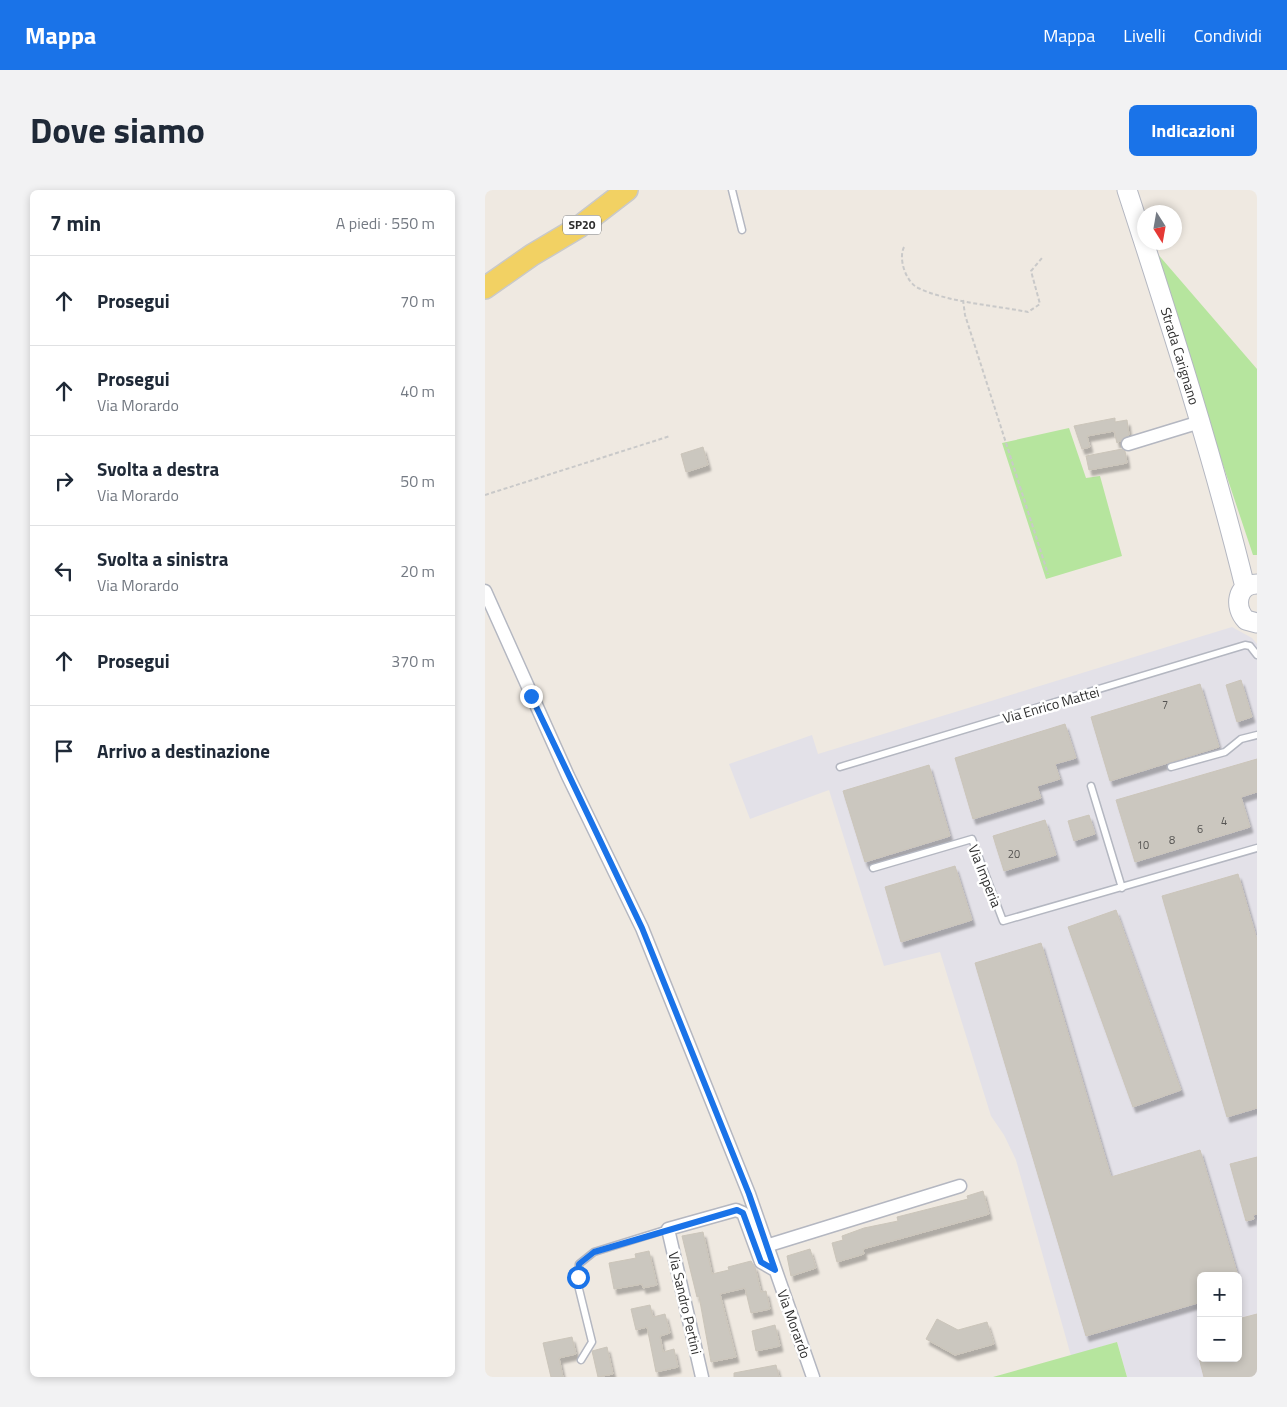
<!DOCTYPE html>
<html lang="it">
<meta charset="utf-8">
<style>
:root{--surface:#fff;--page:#f2f2f3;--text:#1f2937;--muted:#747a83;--line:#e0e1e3;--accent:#1a73e8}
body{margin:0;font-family:"Titillium Web",sans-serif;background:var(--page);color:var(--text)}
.controls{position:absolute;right:15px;bottom:15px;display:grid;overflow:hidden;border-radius:8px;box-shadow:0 2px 8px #0003}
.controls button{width:45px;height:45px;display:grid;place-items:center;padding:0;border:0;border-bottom:1px solid var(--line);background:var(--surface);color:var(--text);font:25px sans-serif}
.compass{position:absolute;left:652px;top:15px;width:45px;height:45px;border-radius:50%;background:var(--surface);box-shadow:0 2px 8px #0003;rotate:169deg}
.stop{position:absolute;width:15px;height:15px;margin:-11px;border:4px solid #1a73e8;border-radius:50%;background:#fff}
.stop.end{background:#1a73e8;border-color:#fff;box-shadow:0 1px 5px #0008}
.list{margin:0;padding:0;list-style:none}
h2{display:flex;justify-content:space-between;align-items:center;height:65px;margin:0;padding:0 20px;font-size:21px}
h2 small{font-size:16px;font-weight:400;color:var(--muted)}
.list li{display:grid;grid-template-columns:32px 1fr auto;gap:15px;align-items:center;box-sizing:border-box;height:90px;padding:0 20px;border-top:1px solid var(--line)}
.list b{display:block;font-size:19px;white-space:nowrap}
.list p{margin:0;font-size:16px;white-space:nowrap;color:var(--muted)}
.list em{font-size:16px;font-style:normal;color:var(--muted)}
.icon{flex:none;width:28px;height:28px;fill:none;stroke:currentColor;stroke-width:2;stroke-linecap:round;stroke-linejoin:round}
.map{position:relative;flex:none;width:772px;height:1187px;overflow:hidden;border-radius:8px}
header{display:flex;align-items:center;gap:30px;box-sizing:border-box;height:70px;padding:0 25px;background:var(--accent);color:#fff}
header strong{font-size:24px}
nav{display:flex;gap:28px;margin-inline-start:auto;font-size:18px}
.intro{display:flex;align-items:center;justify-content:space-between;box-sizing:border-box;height:120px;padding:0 30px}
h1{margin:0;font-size:35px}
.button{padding:12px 22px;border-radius:8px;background:var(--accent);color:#fff;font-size:18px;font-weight:700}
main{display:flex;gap:30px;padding:0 30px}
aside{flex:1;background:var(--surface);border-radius:8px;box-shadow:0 2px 8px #0003}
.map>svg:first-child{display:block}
.industrial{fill:#e3e1e8;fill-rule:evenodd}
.grass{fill:#b6e59e}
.building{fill:#cbc7bf;stroke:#cbc5ba;filter:url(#shadow)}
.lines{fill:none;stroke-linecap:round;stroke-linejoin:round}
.lane-casing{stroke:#b4b7c1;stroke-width:9}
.street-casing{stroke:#b4b7c1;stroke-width:15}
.secondary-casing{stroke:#b4b7c1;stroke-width:21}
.primary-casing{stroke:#c9c9c9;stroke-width:24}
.path{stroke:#c9c9c9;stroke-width:2;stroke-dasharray:4 2.5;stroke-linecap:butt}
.lane{stroke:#fff;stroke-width:6}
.street{stroke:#fff;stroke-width:12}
.secondary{stroke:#fff;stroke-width:19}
.primary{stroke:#f2d163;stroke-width:21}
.route{stroke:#1a73e8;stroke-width:6}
.labels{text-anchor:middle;stroke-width:5;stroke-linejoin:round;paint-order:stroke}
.number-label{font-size:11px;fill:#555452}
.shield{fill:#fff;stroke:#6d6d6d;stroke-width:1}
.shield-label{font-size:12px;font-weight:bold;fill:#2e2e2e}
.street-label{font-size:14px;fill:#2e2e2e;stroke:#fff}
</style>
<header>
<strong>Mappa</strong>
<nav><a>Mappa</a><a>Livelli</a><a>Condividi</a></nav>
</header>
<div class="intro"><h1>Dove siamo</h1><a class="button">Indicazioni</a></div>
<main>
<aside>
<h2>7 min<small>A piedi · 550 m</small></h2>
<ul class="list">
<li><svg class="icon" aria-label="ahead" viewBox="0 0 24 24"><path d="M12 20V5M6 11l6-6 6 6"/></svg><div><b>Prosegui</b></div><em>70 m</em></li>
<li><svg class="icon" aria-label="ahead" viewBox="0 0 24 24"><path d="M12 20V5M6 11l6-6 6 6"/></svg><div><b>Prosegui</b><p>Via Morardo</p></div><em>40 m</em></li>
<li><svg class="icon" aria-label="right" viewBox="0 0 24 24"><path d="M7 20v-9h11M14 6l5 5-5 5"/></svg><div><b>Svolta a destra</b><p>Via Morardo</p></div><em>50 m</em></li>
<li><svg class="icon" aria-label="left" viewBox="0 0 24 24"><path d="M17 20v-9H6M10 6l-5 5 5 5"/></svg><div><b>Svolta a sinistra</b><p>Via Morardo</p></div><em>20 m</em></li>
<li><svg class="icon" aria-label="ahead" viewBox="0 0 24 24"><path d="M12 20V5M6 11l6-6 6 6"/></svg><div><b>Prosegui</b></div><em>370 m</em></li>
<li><svg class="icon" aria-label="arrive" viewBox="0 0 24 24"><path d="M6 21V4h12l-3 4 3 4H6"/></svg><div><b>Arrivo a destinazione</b></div></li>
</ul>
</aside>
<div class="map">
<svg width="772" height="1187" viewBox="0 0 772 1187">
<defs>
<filter id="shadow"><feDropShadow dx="3" dy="5.5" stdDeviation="1" flood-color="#0004"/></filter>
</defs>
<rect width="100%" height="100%" fill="#efe9e1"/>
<!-- industrial -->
<path class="industrial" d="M 747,437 L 767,448 L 772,454 L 772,1187 L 642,1187 L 632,1152 L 586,1166 L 531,970 L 519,945 L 506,926 L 455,762 L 399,776 L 344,600 L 265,629 L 244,574 L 327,545 L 333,564 ZM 716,1086 L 753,1086 L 753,1168 L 716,1168 Z"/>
<!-- grass -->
<path class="grass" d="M 671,62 L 772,179 L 772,365 L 768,365 L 725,236 Z
M 584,238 L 601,288 L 615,286 L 637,366 L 561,389 L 517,253 Z
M 632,1152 L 642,1187 L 508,1187 Z"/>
<!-- building -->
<path class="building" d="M 630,228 L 630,232 L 642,230 L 644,245 L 632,253 L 629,241 L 602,246 L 605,257 L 597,259 L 589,236 Z
M 218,257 L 223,275 L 201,282 L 196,264 Z
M 637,259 L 640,261 L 642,273 L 604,280 L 601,266 Z
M 756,490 L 767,527 L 752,532 L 741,495 Z
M 715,494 L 734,557 L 625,591 L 606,527 Z
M 580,534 L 591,568 L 570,574 L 575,589 L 552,596 L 556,608 L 488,629 L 470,568 Z
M 772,569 L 772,602 L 756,607 L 765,637 L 650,672 L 631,610 Z
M 444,575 L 465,646 L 380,672 L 358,601 Z
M 604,625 L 610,644 L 589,651 L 583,631 Z
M 560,630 L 571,665 L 519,681 L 508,646 Z
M 470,676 L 487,730 L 416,752 L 400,697 Z
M 753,684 L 772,750 L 772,918 L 742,927 L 677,706 Z
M 631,720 L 696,900 L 648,917 L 583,737 Z
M 556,753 L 626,987 L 715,960 L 753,1086 L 716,1086 L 716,1112 L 601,1146 L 490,773 Z
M 772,967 L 772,1024 L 768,1025 L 769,1029 L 761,1031 L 745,974 Z
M 498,1001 L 504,1024 L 378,1059 L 379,1064 L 352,1072 L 347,1053 L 358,1050 L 357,1046 L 379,1038 L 413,1031 L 412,1027 L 483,1009 L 482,1006 Z
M 218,1042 L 227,1084 L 244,1080 L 243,1077 L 266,1071 L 270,1077 L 276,1102 L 281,1101 L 285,1119 L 266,1123 L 260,1098 L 235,1104 L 251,1167 L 226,1172 L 214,1106 L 212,1107 L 197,1046 Z
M 325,1059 L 331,1078 L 306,1086 L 302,1066 Z
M 164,1061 L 172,1095 L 158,1098 L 157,1094 L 129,1099 L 124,1073 L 151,1068 L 150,1064 Z
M 165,1115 L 168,1127 L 180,1124 L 185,1143 L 175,1146 L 178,1162 L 189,1159 L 193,1177 L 171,1182 L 162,1137 L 151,1140 L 146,1119 Z
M 772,1124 L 772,1187 L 719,1187 L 714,1168 L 753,1168 L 753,1129 Z
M 452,1129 L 473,1140 L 502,1132 L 509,1154 L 470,1165 L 441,1149 Z
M 290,1135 L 295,1156 L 271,1161 L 267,1141 Z
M 87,1147 L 91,1164 L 74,1168 L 78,1187 L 66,1187 L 58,1153 Z
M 122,1157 L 128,1184 L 113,1187 L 107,1161 Z
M 291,1175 L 294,1187 L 249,1187 L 249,1183 Z"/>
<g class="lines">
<defs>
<path id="lane" d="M 247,0 L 257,40
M 355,577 L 760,455 L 765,456 L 772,465
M 686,577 L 740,562 L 756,549 L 772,545
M 606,596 L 637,698
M 388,678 L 487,649 L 518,731 L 772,658
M 96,1170 L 107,1152 L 93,1095 L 94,1074 L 109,1062 L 183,1039"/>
<path id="street" d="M 643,254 L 715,232
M 0,401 L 83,586 L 157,738 L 264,1004 L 328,1187
M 281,1056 L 475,996
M 217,1187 L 183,1039 L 251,1020 L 258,1023 L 276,1072 L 290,1080"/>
<path id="secondary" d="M 642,0 C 685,132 727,263 760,397
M 772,394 C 751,394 749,418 761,430 L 772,433"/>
<path id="primary" d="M 0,98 L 47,65 L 94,37 L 142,0"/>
</defs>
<!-- lane casing -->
<use href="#lane" class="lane-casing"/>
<!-- street casing -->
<use href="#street" class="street-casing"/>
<!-- secondary casing -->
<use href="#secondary" class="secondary-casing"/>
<!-- primary casing -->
<use href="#primary" class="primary-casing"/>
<!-- path -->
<path class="path" d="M 419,57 C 413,69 421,92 433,98 C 466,113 508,115 543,122 L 555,114 L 546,81 L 557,68
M 478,110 L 480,125 L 563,384
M 0,305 L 185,246"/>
<!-- lane -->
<use href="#lane" class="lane"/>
<!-- street -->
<use href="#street" class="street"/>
<!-- secondary -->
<use href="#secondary" class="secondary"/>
<!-- primary -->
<use href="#primary" class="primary"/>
</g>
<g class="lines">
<!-- route -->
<path class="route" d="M 46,506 L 157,738 L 264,1004 L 290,1080 L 276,1072 L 258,1023 L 252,1020 L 109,1062 L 94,1074 L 93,1087"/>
</g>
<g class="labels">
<!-- number labels -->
<g class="number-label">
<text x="680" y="519">7</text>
<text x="739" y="635">4</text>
<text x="715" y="643">6</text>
<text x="687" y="654">8</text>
<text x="658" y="659">10</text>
<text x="529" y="668">20</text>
</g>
<!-- shield labels -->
<rect class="shield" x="78" y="25.5" width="38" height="19" rx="4"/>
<g class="shield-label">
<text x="97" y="39">SP20</text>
</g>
<!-- street labels -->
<g class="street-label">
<text transform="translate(695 166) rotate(73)" y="5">Strada Carignano</text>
<text transform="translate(566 515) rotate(-16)" y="5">Via Enrico Mattei</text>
<text transform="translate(500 686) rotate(68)" y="5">Via Imperia</text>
<text transform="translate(200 1113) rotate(77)" y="5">Via Sandro Pertini</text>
<text transform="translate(309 1134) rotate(70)" y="5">Via Morardo</text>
</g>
</g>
</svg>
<div class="controls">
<button>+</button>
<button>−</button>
</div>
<svg class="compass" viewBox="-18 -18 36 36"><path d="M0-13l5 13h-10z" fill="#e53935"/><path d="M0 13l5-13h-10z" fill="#747a83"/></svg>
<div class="stop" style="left:93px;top:1087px"></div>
<div class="stop end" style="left:46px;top:506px"></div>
</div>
</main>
